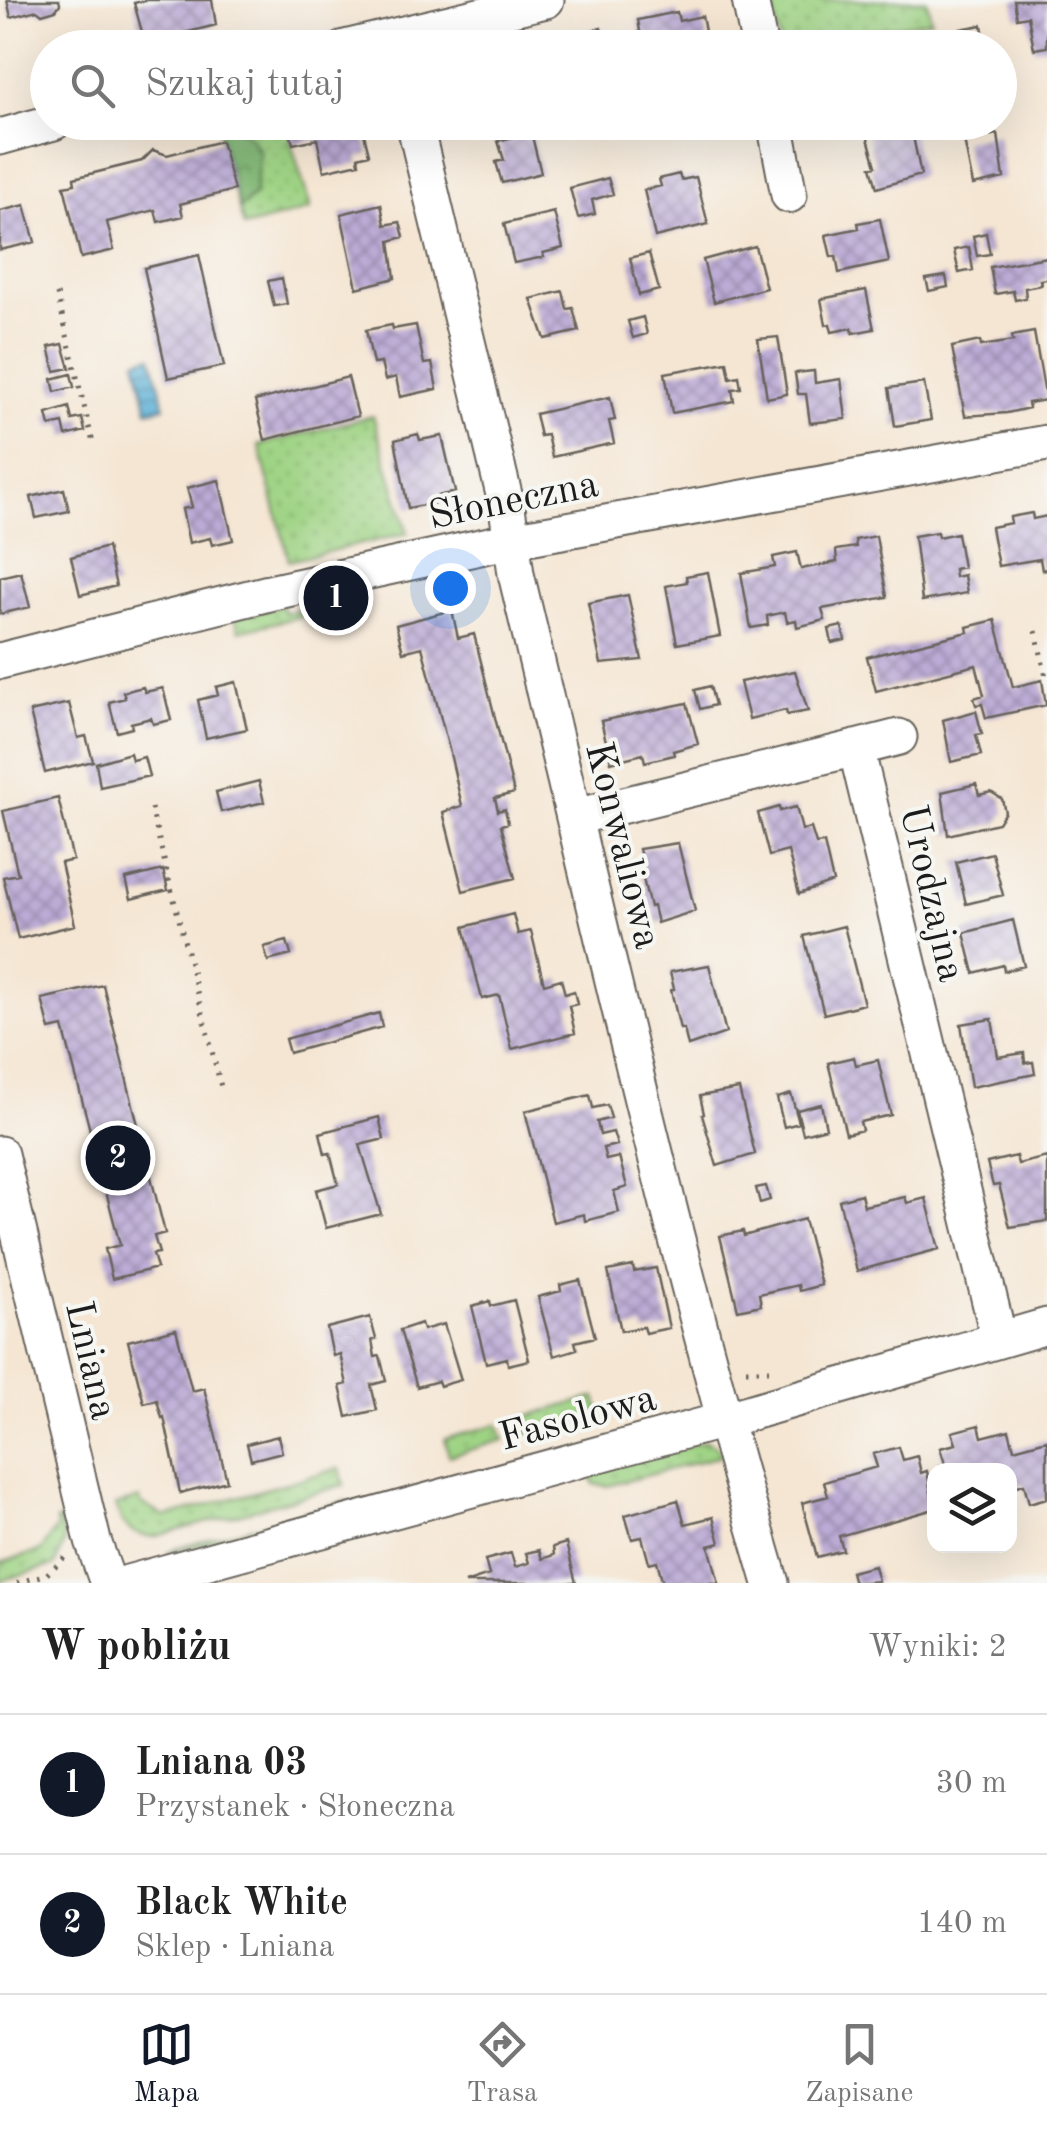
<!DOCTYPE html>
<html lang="pl">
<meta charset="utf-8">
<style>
:root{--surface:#fff;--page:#f6f6f6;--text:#222;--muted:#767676;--line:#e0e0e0;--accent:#111827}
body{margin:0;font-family:"Old Standard TT",serif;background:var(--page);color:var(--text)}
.controls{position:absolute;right:30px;bottom:30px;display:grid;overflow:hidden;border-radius:20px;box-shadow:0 10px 40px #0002}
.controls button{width:90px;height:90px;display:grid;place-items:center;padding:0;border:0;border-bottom:2px solid var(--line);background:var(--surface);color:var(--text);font:50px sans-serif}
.you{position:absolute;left:450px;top:588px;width:35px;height:35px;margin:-25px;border:8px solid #fff;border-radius:50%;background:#1a73e8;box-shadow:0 0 0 15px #1a73e833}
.badge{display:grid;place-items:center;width:65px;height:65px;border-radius:50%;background:var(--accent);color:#fff;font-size:32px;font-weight:700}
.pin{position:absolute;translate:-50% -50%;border:5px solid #fff;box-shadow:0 2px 10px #0006}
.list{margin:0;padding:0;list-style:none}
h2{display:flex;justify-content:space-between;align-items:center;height:130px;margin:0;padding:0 40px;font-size:42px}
h2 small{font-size:32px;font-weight:400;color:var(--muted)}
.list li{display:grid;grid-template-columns:65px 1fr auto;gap:30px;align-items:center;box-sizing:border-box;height:140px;padding:0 40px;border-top:2px solid var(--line)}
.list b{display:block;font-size:38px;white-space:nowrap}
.list p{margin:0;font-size:32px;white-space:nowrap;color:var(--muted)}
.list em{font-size:32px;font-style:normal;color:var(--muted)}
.icon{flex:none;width:55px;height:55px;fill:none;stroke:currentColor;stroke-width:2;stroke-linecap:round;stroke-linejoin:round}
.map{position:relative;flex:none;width:1047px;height:1583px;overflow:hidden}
.search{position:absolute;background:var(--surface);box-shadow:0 10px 40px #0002;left:30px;right:30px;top:30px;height:110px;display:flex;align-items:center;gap:25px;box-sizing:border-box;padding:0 35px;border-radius:55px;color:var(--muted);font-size:38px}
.sheet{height:410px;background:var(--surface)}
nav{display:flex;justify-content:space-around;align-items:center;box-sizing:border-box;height:140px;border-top:2px solid var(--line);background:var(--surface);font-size:28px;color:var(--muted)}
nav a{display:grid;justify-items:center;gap:5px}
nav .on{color:var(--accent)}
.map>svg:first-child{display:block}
.green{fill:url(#green-dots);stroke:#5e7850;stroke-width:2.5}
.forest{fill:url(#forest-crowns);stroke:#4e6847;stroke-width:2.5}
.water{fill:url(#water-rules);stroke:#3b6679;stroke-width:2.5}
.building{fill:url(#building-cross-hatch)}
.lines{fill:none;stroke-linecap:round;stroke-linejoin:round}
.street-casing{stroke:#68635c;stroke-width:39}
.path{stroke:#68635c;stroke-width:5;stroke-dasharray:2.5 8;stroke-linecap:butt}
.street{stroke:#fff;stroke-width:35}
.labels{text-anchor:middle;stroke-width:8;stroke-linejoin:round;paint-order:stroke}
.street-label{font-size:40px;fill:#1c1c1c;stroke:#f6f6f2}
</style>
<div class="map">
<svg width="1047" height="1583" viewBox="0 0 1047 1583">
<defs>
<pattern id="green-dots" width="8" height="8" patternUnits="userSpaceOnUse" patternTransform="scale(2.5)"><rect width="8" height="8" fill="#9fd384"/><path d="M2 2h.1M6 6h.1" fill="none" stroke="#88b571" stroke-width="1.8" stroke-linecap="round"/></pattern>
<pattern id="forest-crowns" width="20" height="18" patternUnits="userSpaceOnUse" patternTransform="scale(2.5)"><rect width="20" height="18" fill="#7fb572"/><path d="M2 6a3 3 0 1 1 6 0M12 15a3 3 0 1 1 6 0" fill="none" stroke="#67925d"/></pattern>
<pattern id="water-rules" width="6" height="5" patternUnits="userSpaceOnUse" patternTransform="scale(2.5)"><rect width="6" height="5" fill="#5aafd6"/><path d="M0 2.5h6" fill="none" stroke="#4a8ead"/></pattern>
<pattern id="building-cross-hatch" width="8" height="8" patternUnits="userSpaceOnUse" patternTransform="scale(2.5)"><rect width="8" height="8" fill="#bcabd6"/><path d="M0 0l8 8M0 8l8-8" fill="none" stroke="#988aad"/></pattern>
</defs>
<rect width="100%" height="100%" fill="#f6f6f2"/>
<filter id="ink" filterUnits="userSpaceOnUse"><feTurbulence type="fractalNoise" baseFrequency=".01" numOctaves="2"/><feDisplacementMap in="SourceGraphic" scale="20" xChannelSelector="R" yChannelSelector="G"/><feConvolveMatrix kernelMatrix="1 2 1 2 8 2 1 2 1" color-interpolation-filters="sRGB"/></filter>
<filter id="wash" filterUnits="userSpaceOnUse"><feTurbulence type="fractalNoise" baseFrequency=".0048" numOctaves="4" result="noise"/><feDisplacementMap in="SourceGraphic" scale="40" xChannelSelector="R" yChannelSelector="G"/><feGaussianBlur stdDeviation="2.25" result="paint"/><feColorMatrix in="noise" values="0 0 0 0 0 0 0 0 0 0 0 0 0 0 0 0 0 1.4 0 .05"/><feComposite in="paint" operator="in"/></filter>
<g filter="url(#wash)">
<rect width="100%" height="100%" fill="#f5e6d3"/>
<!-- green -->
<path class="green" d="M 771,0 L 927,0 L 931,20 L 781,47 Z
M 217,123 L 285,123 L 311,209 L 244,227 L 239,209 L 255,194 L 233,126 L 218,128 Z
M 373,416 L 408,533 L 289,561 L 259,445 Z
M 282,606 L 285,613 L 315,606 L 316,613 L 239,631 L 235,617 Z
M 596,1397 L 600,1413 L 521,1435 L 517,1419 Z
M 498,1424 L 504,1440 L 449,1456 L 445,1439 Z
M 706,1441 L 716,1446 L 723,1455 L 608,1486 L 594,1484 L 591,1477 L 593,1468 Z
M 340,1468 L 344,1485 L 154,1537 C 131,1536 121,1526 115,1505 L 140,1498 L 141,1503 L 165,1517 Z
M 346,1501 L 346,1510 L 166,1554 L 174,1549 Z
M 61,1520 L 64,1542 L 55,1565 L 0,1581 L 0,1563 L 41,1551 L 57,1527 L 56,1521 Z"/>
<!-- forest -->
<path class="forest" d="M 233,126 L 247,134 L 260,151 L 255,194 L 239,209 L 218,128 Z"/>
<!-- water -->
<path class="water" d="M 152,356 L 165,407 L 148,411 L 136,360 Z"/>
<g id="blocks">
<!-- building -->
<path class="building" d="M 7,0 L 59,0 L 60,4 L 56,10 L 42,14 L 37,10 L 11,17 Z
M 147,0 L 212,0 L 216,25 L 145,43 L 134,3 Z
M 1014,0 L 1047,0 L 1047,47 L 1034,49 L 1028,16 L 1017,18 Z
M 677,12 L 679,21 L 702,16 L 708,47 L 643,48 L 638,20 Z
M 982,25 L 986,48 L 947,48 L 944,32 Z
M 601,28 L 606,48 L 545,48 L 543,42 Z
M 287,122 L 361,122 L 369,154 L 358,157 L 359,163 L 324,171 L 317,139 L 293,144 Z
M 897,122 L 910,122 L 921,175 L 877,188 L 871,167 L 876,166 L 866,131 Z
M 531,132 L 541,173 L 502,183 L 496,162 L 504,160 L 498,141 Z
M 998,134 L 1004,178 L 973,185 L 964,140 Z
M 221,141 L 234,190 L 180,204 L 183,216 L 158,222 L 155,210 L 107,222 L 114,250 L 81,258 L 64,186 L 75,184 L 74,178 L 142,161 L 153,150 L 167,155 Z
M 679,174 L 681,180 L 696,177 L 708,224 L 655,237 L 644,190 L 661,186 L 659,179 Z
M 608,178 L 613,194 L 592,200 L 595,214 L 578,218 L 570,188 Z
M 381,204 L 385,225 L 400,222 L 404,237 L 390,241 L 395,278 L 357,288 L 341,214 Z
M 25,205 L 35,242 L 0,250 L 0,211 Z
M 554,212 L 563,248 L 543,253 L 544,257 L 514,263 L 504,224 Z
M 880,219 L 889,262 L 839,273 L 836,256 L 831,257 L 826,235 L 859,228 L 858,223 Z
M 986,233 L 990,254 L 977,256 L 973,236 Z
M 755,246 L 766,288 L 714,302 L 703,260 Z
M 969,247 L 973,270 L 959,273 L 954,250 Z
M 649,253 L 659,290 L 639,295 L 630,258 Z
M 199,255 L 224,366 L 168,378 L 144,268 Z
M 1047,257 L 1047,279 L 1040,280 L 1041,285 L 1025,288 L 1026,298 L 1015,300 L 1013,291 L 995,294 L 990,267 Z
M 946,276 L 948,287 L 929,291 L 926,279 Z
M 282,278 L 287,304 L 274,306 L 268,281 Z
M 866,290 L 874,329 L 853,333 L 852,328 L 832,332 L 830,324 L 826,325 L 821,299 Z
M 563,291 L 567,309 L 573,308 L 579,331 L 545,339 L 531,299 Z
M 643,317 L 647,334 L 633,338 L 628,321 Z
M 392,325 L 393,329 L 416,325 L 424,364 L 432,363 L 437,389 L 400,397 L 396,377 L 385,380 L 381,363 L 373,364 L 366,330 Z
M 1034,332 L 1046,400 L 1028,403 L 1029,408 L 1007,413 L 965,416 L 952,347 L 980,341 L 981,346 L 1013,341 L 1012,336 Z
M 778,337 L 787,394 L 767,398 L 758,339 Z
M 63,344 L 70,368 L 55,371 L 49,347 Z
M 727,362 L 730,378 L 739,376 L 741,388 L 732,389 L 734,401 L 672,413 L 665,373 Z
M 814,371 L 815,383 L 841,379 L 846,419 L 810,423 L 806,394 L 798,394 L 795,373 Z
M 71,374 L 74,387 L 55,392 L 52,379 Z
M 348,377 L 358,416 L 265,440 L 255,401 Z
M 924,383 L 931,420 L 895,426 L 889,388 Z
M 610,397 L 615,420 L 609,421 L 614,443 L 552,457 L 547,435 L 540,436 L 535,414 Z
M 69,407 L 72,420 L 82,418 L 85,431 L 66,436 L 63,423 L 50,426 L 47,414 Z
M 418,434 L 420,440 L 442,436 L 455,492 L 433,497 L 434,503 L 408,508 L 395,440 Z
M 219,480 L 233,540 L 212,545 L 210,538 L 189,543 L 182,509 L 192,507 L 187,488 Z
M 64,489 L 69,511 L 36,518 L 31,497 Z
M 1032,513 L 1033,519 L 1047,516 L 1047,569 L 1042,570 L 1040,559 L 998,566 L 991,527 L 1011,523 L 1010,517 Z
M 937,532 L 938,537 L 957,533 L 963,567 L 954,569 L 955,577 L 964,575 L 967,593 L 922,601 L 914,536 Z
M 876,536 L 887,597 L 822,609 L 825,620 L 797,627 L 796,620 L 787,622 L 785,612 L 767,616 L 768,625 L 751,628 L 741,573 L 775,567 L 773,557 L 797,552 L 801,569 L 837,562 L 836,550 L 856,547 L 855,540 Z
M 107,547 L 116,586 L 80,595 L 71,557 Z
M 21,572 L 30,607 L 0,614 L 0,577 Z
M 708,572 L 720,636 L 677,644 L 666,586 L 687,582 L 686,576 Z
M 628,595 L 642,660 L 601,664 L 588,603 Z
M 452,610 L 458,638 L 474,634 L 514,793 L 495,798 L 498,811 L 505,809 L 508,823 L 501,825 L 515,878 L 463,891 L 443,812 L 462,806 L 450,753 L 422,647 L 403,652 L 396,625 Z
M 995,620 L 1013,687 L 1042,680 L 1046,705 L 986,718 L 982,704 L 976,705 L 974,698 L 984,695 L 976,665 L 876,691 L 867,657 L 968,632 L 967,627 Z
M 842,626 L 845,640 L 832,643 L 829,629 Z
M 795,671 L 808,711 L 787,715 L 786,710 L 749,719 L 740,682 Z
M 236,682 L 247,729 L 206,738 L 198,700 L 218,695 L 216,687 Z
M 710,686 L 715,705 L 700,709 L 695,690 Z
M 143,687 L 145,692 L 163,688 L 171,720 L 153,724 L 151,718 L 131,723 L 132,728 L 117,732 L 109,702 L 125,698 L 123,692 Z
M 69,703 L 78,738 L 86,736 L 93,761 L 45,773 L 30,712 Z
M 687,703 L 698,744 L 673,751 L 674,755 L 645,762 L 643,754 L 611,762 L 601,721 Z
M 976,711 L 982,734 L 976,735 L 981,755 L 951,762 L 943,720 Z
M 130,753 L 132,760 L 144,757 L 149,776 L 100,787 L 96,763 Z
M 259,781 L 264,802 L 221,812 L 216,792 Z
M 976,784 L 979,795 L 991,792 L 1002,799 L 1005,812 L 998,823 L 948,835 L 942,792 Z
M 58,798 L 73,860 L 61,863 L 75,925 L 18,939 L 3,877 L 18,874 L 3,811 Z
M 779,807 L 780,811 L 796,807 L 802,830 L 811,828 L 816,844 L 824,843 L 833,882 L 799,894 L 788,851 L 769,856 L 758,813 Z
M 678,843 L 695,911 L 657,923 L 653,906 L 650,907 L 640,867 L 643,866 L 639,849 Z
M 992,853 L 1003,895 L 966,904 L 956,862 Z
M 163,870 L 168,890 L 131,899 L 126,879 Z
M 513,914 L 518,934 L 531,931 L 544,984 L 561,979 L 565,994 L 574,991 L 577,1004 L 569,1006 L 575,1033 L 512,1049 L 499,995 L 482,999 L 464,927 Z
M 1013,920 L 1024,966 L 1004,971 L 1003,965 L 974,973 L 964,933 Z
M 844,926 L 864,1004 L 824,1014 L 804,936 Z
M 287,941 L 291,955 L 268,961 L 264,947 Z
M 709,965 L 726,1033 L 688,1046 L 684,1029 L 680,1029 L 671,990 L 674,989 L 670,972 Z
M 103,985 L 165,1233 L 154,1236 L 159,1253 L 153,1254 L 157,1268 L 112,1279 L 105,1249 L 120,1245 L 63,1027 L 50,1030 L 42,999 Z
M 379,1013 L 382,1027 L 289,1053 L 285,1039 Z
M 992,1019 L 998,1057 L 1024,1053 L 1025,1063 L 1033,1062 L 1035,1074 L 971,1087 L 961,1024 Z
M 854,1057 L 856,1065 L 878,1060 L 891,1115 L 860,1122 L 862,1130 L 846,1134 L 828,1063 Z
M 739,1089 L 755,1154 L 717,1166 L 702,1115 L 704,1114 L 700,1096 Z
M 791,1094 L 799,1123 L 784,1127 L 777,1098 Z
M 590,1095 L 593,1108 L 607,1105 L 611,1118 L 597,1122 L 600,1135 L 613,1132 L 617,1145 L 603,1148 L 606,1160 L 619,1157 L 627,1187 L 614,1191 L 619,1212 L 585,1221 L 584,1214 L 553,1222 L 525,1111 Z
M 821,1104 L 826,1128 L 803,1134 L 797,1110 Z
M 379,1117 L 384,1139 L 360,1145 L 381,1214 L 326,1228 L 316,1190 L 338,1184 L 330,1153 L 325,1154 L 320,1133 Z
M 1016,1156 L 1018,1164 L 1047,1157 L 1047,1221 L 1010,1227 L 999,1185 L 993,1186 L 987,1163 Z
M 766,1186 L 770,1200 L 760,1203 L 756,1188 Z
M 861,1194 L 864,1206 L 905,1197 L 907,1203 L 926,1198 L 939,1249 L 857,1271 L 839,1200 Z
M 804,1219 L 821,1285 L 799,1291 L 798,1285 L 759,1294 L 761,1305 L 738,1310 L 720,1236 L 743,1231 L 744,1236 Z
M 633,1266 L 634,1272 L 656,1268 L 669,1328 L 645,1333 L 643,1327 L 621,1331 L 608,1271 Z
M 580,1280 L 595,1337 L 575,1342 L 577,1349 L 554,1356 L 538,1297 L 561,1291 L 560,1285 Z
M 514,1300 L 529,1360 L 508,1365 L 507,1358 L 486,1363 L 472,1306 L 490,1301 L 491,1306 Z
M 370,1317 L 376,1339 L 372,1340 L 375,1357 L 380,1356 L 386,1381 L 371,1385 L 377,1410 L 347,1417 L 340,1386 L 347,1384 L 340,1354 L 333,1356 L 327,1328 Z
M 421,1323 L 423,1330 L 444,1324 L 461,1380 L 440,1386 L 438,1381 L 417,1387 L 400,1330 Z
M 176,1329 L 192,1391 L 204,1388 L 227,1481 L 180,1493 L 164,1417 L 162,1418 L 157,1400 L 144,1403 L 128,1341 Z
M 979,1425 L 982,1437 L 1009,1430 L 1014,1449 L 1047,1440 L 1047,1498 L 1029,1503 L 1024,1484 L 1010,1488 L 1010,1470 L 941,1470 L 940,1466 L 945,1464 L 940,1448 L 956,1444 L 952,1432 Z
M 278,1436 L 282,1452 L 251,1460 L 247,1444 Z
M 899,1447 L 903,1460 L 917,1456 L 921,1473 L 927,1471 L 934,1509 L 839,1536 L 843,1550 L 817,1557 L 802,1503 L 828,1496 L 824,1482 L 877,1467 L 873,1454 Z
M 678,1500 L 685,1524 L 713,1517 L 720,1543 L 709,1546 L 719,1583 L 663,1583 L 657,1561 L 649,1563 L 642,1537 L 632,1539 L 625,1515 Z
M 566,1543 L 576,1583 L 465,1583 L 489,1575 L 485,1560 L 511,1553 L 515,1567 L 529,1563 L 526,1553 L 539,1550 L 542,1559 L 554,1555 L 553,1547 Z
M 874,1566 L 878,1581 L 854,1583 L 851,1572 Z"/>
</g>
</g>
<g filter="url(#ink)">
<use href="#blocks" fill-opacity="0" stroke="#68635c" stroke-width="2.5"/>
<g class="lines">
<defs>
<path id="street" d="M 750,0 L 760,48
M 345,48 L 546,0
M 414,122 L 507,507 L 516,574 C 597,911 673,1251 771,1583
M 775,122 L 789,195
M 0,137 L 54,122
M 0,661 L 269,593 L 512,540 L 1047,443
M 856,748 L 899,737
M 575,817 L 856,748 L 999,1339
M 0,1154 L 93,1541 L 108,1583
M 128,1583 L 724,1420 L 1047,1326"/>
</defs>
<!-- street casing -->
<use href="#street" class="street-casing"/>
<!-- path -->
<path class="path" d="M 57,294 L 93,443
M 1036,631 L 1047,682
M 151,808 L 221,1087
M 746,1370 L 769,1370
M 17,1583 L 47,1574 L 65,1557"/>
<!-- street -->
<use href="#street" class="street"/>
</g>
</g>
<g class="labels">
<!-- street labels -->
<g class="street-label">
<text transform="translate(513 498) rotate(-11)" y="14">Słoneczna</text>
<text transform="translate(625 845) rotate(76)" y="14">Konwaliowa</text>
<text transform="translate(934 893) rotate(77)" y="14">Urodzajna</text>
<text transform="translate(93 1360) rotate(77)" y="14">Lniana</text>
<text transform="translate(577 1416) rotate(-15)" y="14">Fasolowa</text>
</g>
</g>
</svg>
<div class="controls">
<button><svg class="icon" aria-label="layers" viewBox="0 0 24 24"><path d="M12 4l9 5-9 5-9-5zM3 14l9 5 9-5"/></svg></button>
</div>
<div class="you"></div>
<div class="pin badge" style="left:336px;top:598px">1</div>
<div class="pin badge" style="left:118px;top:1158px">2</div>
<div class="search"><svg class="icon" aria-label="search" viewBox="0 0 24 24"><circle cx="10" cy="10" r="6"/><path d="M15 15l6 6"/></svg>Szukaj tutaj</div>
</div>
<section class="sheet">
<h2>W pobliżu<small>Wyniki: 2</small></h2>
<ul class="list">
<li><span class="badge">1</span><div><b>Lniana 03</b><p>Przystanek · Słoneczna</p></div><em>30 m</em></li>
<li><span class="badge">2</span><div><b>Black White</b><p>Sklep · Lniana</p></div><em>140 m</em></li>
</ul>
</section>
<nav>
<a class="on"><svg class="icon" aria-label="map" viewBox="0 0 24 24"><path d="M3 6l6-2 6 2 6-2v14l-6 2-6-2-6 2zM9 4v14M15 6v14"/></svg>Mapa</a>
<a><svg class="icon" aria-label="directions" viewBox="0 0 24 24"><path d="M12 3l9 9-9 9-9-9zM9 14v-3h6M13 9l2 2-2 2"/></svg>Trasa</a>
<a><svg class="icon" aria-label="saved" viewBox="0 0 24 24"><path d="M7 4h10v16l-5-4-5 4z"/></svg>Zapisane</a>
</nav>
